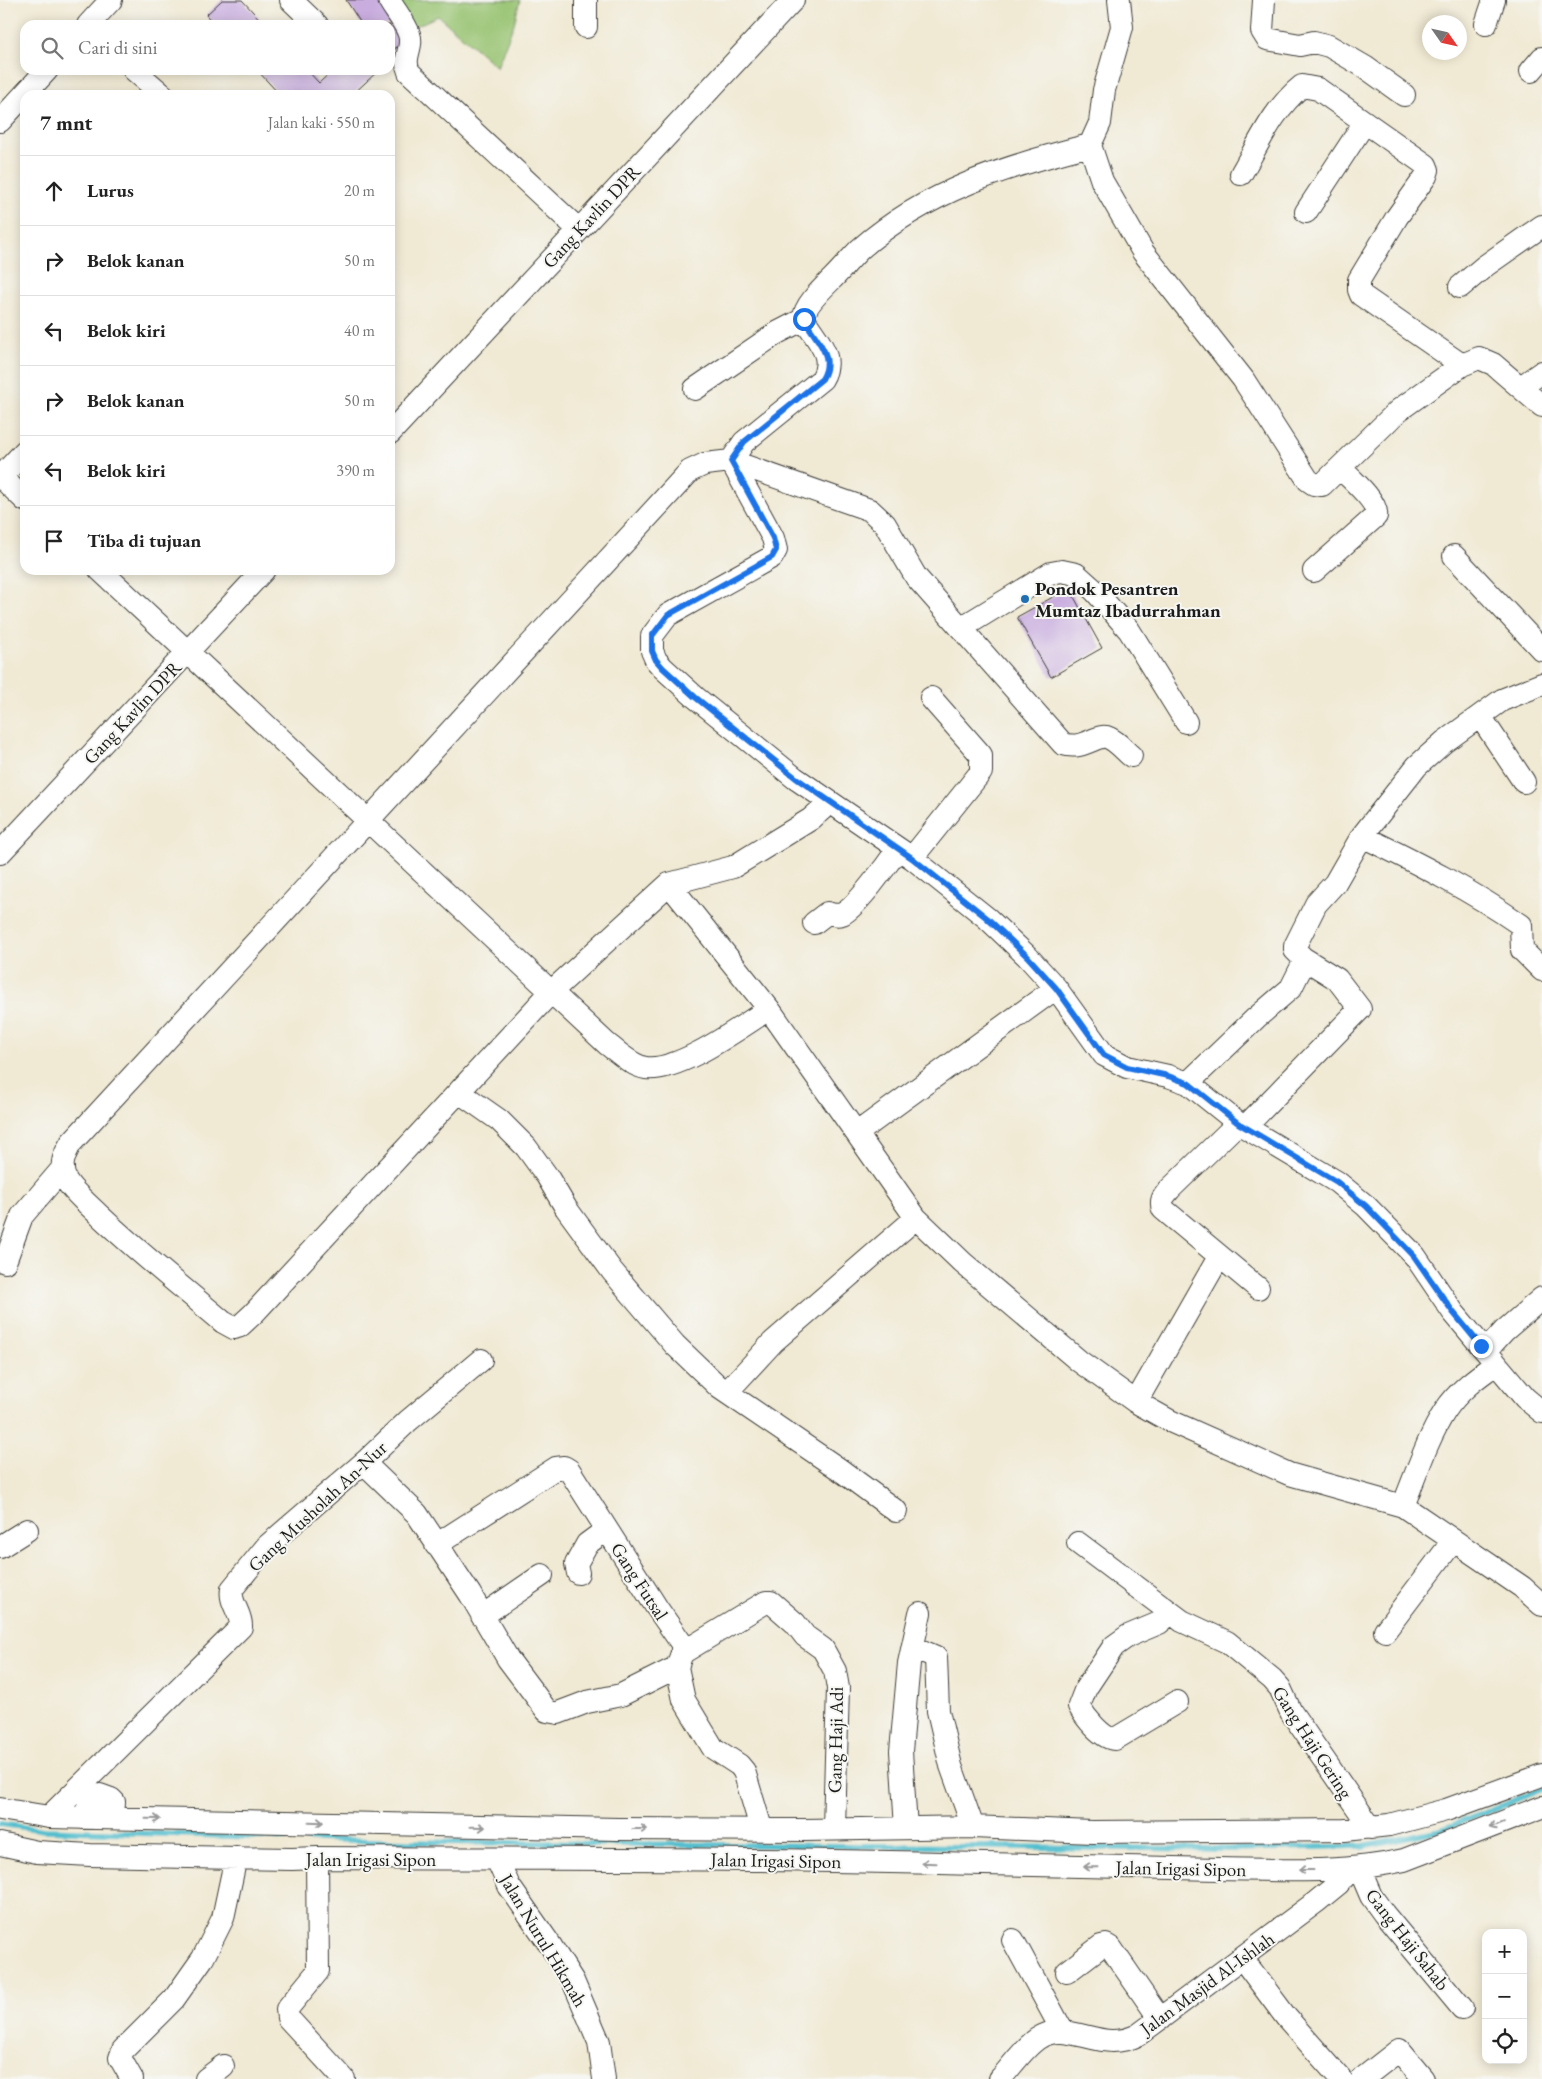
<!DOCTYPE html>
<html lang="id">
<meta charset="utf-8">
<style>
:root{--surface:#fff;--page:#f6f6f6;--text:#222;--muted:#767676;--line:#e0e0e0}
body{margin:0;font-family:"EB Garamond",serif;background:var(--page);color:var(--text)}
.controls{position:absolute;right:15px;bottom:15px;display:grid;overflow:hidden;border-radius:10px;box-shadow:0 2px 12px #0003}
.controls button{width:45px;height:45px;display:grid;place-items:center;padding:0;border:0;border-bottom:1px solid var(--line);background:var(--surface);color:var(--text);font:25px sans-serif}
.compass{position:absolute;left:1422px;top:15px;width:45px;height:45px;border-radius:50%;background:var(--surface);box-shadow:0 2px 12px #0003;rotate:124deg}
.stop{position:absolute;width:15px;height:15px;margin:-11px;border:4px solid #1a73e8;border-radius:50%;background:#fff}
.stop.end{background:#1a73e8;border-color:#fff;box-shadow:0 1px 5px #0008}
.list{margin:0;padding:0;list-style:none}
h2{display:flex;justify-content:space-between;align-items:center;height:65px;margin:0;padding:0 20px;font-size:21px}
h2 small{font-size:16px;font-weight:400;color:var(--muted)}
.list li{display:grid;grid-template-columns:32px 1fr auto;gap:15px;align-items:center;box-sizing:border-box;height:70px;padding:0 20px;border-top:1px solid var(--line)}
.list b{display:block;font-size:19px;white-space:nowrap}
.list em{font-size:16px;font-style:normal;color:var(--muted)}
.icon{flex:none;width:28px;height:28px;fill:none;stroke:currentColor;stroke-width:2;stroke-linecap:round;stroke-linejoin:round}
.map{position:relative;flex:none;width:1542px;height:2079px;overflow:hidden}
.search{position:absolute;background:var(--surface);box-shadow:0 2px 12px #0003;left:20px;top:20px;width:375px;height:55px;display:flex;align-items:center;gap:12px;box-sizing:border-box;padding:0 18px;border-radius:15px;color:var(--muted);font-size:19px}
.panel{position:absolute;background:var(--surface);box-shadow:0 2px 12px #0003;left:20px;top:90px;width:375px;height:485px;border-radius:15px}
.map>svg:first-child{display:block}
.green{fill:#96c26f;stroke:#596f46}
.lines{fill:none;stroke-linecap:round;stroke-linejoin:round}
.stream{stroke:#54bfcf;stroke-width:5.5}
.building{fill:#c9addf}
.minor-casing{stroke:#3c3b37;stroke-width:24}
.minor{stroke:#fff;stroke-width:22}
.oneway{stroke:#999}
.route{stroke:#1a73e8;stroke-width:6}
.poi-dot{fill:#1f6fb2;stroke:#f6f6f2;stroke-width:2}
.labels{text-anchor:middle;stroke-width:4;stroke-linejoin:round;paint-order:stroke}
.street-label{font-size:19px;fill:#1c1c1c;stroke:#f6f6f2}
.poi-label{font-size:19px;font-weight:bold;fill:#1c1c1c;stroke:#f6f6f2;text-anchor:start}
</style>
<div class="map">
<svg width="1542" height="2079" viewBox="0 0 1542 2079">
<rect width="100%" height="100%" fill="#f6f6f2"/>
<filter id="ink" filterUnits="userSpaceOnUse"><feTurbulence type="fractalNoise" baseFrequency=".02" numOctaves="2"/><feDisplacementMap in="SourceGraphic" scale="10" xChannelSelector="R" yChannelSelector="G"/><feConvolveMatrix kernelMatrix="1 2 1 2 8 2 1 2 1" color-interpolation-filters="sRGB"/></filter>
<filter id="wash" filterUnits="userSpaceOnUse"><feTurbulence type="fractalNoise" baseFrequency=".0096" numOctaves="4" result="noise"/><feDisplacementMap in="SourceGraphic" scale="20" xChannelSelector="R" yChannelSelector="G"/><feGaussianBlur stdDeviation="1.12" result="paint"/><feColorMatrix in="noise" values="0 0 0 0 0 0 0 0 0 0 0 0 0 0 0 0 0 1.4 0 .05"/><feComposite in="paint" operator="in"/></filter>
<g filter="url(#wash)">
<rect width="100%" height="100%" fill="#f0e9d3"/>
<!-- green -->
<path class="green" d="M 393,0 L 520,0 L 514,24 L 497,67 L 438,16 L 409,29 Z"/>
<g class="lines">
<!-- stream -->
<path class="stream" d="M 0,1824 L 44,1830 L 407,1842 L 1229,1849 L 1363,1846 L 1440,1830 L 1482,1814 L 1542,1789"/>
</g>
<g id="blocks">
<!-- building -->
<path class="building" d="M 222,0 L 242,0 L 265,25 L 215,25 L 206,15 Z
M 346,0 L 384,0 L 407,40 L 390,52 L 390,25 L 362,25 Z
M 257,70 L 307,70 L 319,83 L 333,70 L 379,70 L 352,95 L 280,95 Z
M 1069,588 L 1102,648 L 1051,677 L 1017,617 Z"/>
</g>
</g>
<g filter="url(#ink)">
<use href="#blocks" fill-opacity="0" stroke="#3c3b37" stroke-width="1"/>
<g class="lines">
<defs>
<path id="minor" d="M 291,0 L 317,25
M 389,0 C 395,11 405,22 409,34 C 414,48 402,56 409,72 L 578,229
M 586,0 L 586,27
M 1119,0 L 1122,27 L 1104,90 L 1100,123 L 1090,145 L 1102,181 L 1143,252 L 1243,379 L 1308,480 L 1314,484 L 1322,485 L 1399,410 L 1462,365 L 1479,358 L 1493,364 L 1542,406
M 1264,0 L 1262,31 L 1267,39 L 1300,45 L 1314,42 L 1329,46 L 1365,67 L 1404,95
M 1486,24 L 1494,0
M 88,25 L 111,0
M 134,70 L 163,95
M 1531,71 L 1542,58
M 0,121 L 47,70
M 1241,174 C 1259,143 1274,108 1302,86 L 1318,89 L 1426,165 L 1428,170 L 1426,176 L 1397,217 L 1359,280 L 1359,290 L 1361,295 L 1462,365
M 1306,212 L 1365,122
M 1460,287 L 1485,266 L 1542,226
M 1521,387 L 1542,372
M 695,389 L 777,333 L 804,319
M 390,433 L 793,0
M 731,461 L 773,538 L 776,550 L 772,557 L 668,615 L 652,636 L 652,651 L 656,660 L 663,668 L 695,697 L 795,778 L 912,858 L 987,918 L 1027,956 L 1056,988 L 1104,1055 L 1127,1067 L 1168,1076 L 1188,1083 L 1238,1123 L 1337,1182 L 1366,1206 L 1415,1256 L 1453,1312 L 1525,1398 L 1542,1412
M 731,461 L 744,442 L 822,379 C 836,355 816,340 804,319 C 803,306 825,286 834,277 C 843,268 851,258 860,249 C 926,191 1007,166 1090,145
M 0,476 L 25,500
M 0,478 L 25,451
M 1454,556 L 1542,650
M 100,570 L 607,1044 C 618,1052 632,1066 646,1068 C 680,1072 740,1027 769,1009
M 1314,571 L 1376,516 C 1379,502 1350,478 1340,468
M 961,628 L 1051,573 L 1062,571 L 1076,574 L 1095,591 L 1129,630 L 1186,722
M 1480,716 L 1524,782
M 830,802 L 811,819 L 733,867 L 669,884 L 552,991 L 254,1313 L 240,1326 L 234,1328 L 223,1322 C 182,1287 139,1253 100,1216 C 90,1206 72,1191 66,1180 C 59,1166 64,1155 71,1143 L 690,471 L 705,464 L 731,461 L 870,510 L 885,524 L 916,577 L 1063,744 C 1085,751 1097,732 1109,738 C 1118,742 1124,750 1131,756
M 1362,836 C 1417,863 1471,890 1521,925 L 1522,950 L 1542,970
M 0,853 L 264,570
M 912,858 L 981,772 L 981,755 L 931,698
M 669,884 L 769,1009 L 916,1218 L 963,1263 L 1079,1361 L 1136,1402 L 1170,1421 L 1289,1474 L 1403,1506 L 1522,1587 L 1542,1605
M 814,923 L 827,913 C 832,914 838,916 842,914 C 855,909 889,862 898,849
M 1188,1083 L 1256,1018 L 1291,988 L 1304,962 L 1303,958 L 1295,950 L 1295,946 L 1316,904 L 1335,883 L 1362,836 L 1417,766 L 1444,742 L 1502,700 L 1542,684
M 459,1092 L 499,1120 L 526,1147 L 547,1176 L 566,1208 L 612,1271 L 675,1345 L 720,1388 L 839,1469 L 896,1511
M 1238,1123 L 1170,1189 C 1163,1197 1160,1200 1163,1209 L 1258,1288
M 1245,1127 L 1360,1009 L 1337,979 L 1303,958
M 857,1133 L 1056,988
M 5,1262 L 22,1216 L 63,1168
M 1486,1351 L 1504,1331 L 1542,1298
M 727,1392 L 773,1342 L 916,1218
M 1136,1402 L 1219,1257
M 364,1463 L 417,1514 L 470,1594 L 508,1659 L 547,1711 L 558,1713 L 587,1702 L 621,1695 L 677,1667
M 1403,1506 C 1416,1475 1427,1439 1445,1411 C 1458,1391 1477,1377 1496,1364
M 1078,1543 L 1182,1621 L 1227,1642 L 1272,1679 L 1280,1688 L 1291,1712 L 1371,1828
M 436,1545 L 556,1468 L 564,1467 L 569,1470 L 657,1608 L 682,1644 L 682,1653 L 677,1667 L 684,1700 L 713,1748 L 739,1765 L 744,1771 L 761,1828
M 0,1547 L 27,1530
M 578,1573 L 576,1564 L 587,1544 L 606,1530
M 1171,1613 L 1159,1623 L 1128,1636 L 1114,1646 L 1086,1688 L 1079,1706 C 1085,1717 1102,1739 1115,1739 L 1177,1702
M 482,1616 L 542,1575
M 1385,1631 L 1453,1541
M 913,1647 L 936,1657 L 938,1711 L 951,1766 L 973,1827
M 682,1653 L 766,1602 L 771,1602 L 795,1623 L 805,1636 L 823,1649 L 835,1671 L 838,1688 L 834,1828
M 0,1809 L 49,1817 L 618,1829 L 805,1830 L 973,1827 L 1092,1832 L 1345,1830 L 1389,1825 L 1446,1810 L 1542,1775
M 49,1817 L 241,1627 C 242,1613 229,1603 232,1589 L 267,1546 L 368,1459 L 408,1421 L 481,1360
M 82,1818 L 95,1798 L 100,1795 L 111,1799 L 114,1802 L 113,1818
M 906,1828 L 901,1751 L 909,1663 L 920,1613
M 0,1844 L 37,1852 L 90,1855 L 292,1859 L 317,1858 C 539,1859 762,1858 984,1864 C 1063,1866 1141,1868 1219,1869 C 1281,1870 1344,1874 1404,1860 L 1542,1807
M 317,1858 L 318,1971 L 287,2009 L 288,2018 L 344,2079
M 497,1859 L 509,1886 L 549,1943 L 573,1981 L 599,2042 L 604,2079
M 1359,1868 L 1371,1896 L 1384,1914 L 1462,2008
M 1013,1940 L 1063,2032
M 1242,1958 L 1286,2017 L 1341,2079
M 1067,1972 L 1101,1946 L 1106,1945 L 1111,1948 L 1160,2019
M 132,2079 L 120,2058 L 123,2050 L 174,1999 L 203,1958 L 223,1918 L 236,1857
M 206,2079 L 223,2066
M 1000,2079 C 1012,2066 1023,2049 1037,2039 C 1061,2022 1087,2041 1112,2041 C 1122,2041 1130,2039 1138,2035 L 1316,1902 L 1338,1884 L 1352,1868
M 1362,2079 L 1399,2050 L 1423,2079"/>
</defs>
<!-- minor casing -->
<use href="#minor" class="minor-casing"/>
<!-- minor -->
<use href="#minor" class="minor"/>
</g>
<!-- one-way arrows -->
<defs><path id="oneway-shaft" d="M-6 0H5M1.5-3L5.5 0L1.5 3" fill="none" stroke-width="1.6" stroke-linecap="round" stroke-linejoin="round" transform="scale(1.25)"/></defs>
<g class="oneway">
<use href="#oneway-shaft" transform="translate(153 1819) rotate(1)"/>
<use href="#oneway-shaft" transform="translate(316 1822) rotate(2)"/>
<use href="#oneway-shaft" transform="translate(1497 1825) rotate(158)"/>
<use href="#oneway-shaft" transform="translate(478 1827) rotate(1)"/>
<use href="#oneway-shaft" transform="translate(640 1829)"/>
<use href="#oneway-shaft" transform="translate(929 1863) rotate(-178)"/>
<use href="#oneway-shaft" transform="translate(1091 1867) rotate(-179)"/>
<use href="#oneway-shaft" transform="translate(1306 1870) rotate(180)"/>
</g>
</g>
<g class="lines" filter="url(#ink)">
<!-- route -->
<path class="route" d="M 804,319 C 816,340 836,356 822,379 L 744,442 L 731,461 L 773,538 L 776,550 L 772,557 L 668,615 L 652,636 L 652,651 L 656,660 L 663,668 L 695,697 L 796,778 L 912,858 L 987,918 L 1027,956 L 1056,988 L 1104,1055 L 1127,1067 L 1168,1076 L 1188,1083 L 1238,1123 L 1337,1182 L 1366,1206 L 1414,1256 L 1453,1312 L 1481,1346"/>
</g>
<!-- markers -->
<circle class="poi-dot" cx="1025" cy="599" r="5"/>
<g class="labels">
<!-- street labels -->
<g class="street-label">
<text transform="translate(591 216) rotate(-47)" y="7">Gang Kavlin DPR</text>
<text transform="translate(132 712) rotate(-47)" y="7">Gang Kavlin DPR</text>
<text transform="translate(317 1506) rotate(-43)" y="7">Gang Musholah An-Nur</text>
<text transform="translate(640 1581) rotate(57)" y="7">Gang Futsal</text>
<text transform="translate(835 1740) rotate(-89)" y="7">Gang Haji Adi</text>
<text transform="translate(1313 1742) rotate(57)" y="7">Gang Haji Gering</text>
<text x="371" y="1866">Jalan Irigasi Sipon</text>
<text transform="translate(776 1860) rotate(1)" y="7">Jalan Irigasi Sipon</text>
<text transform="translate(1181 1868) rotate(1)" y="7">Jalan Irigasi Sipon</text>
<text transform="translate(1408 1939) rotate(52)" y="7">Gang Haji Sahab</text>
<text transform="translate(544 1940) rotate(59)" y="7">Jalan Nurul Hikmah</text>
<text transform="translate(1207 1983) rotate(-36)" y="7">Jalan Masjid Al-Ishlah</text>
</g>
<!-- poi labels -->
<g class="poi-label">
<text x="1035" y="595">Pondok Pesantren<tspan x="1035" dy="22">Mumtaz Ibadurrahman</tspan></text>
</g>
</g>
</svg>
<div class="controls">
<button>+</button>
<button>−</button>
<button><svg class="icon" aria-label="locate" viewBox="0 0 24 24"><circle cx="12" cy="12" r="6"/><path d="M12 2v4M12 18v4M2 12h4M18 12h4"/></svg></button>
</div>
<svg class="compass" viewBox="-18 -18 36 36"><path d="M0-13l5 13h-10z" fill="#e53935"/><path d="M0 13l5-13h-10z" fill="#767676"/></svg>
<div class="stop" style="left:804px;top:319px"></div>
<div class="stop end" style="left:1481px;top:1346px"></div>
<div class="search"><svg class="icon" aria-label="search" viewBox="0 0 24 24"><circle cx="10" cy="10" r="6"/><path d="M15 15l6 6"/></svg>Cari di sini</div>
<section class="panel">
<h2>7 mnt<small>Jalan kaki · 550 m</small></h2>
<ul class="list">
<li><svg class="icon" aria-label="ahead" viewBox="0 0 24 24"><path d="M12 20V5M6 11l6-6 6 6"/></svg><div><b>Lurus</b></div><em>20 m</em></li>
<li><svg class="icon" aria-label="right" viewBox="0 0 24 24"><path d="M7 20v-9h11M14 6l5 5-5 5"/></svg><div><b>Belok kanan</b></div><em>50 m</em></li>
<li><svg class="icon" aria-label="left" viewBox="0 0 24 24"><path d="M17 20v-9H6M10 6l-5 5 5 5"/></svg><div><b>Belok kiri</b></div><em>40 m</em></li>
<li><svg class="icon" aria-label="right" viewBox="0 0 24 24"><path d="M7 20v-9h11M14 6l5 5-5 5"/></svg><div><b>Belok kanan</b></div><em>50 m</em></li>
<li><svg class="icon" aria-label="left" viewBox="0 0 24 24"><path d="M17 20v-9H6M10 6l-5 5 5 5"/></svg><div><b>Belok kiri</b></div><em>390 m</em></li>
<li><svg class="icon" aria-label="arrive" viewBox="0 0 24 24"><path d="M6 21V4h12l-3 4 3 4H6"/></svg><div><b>Tiba di tujuan</b></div></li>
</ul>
</section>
</div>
